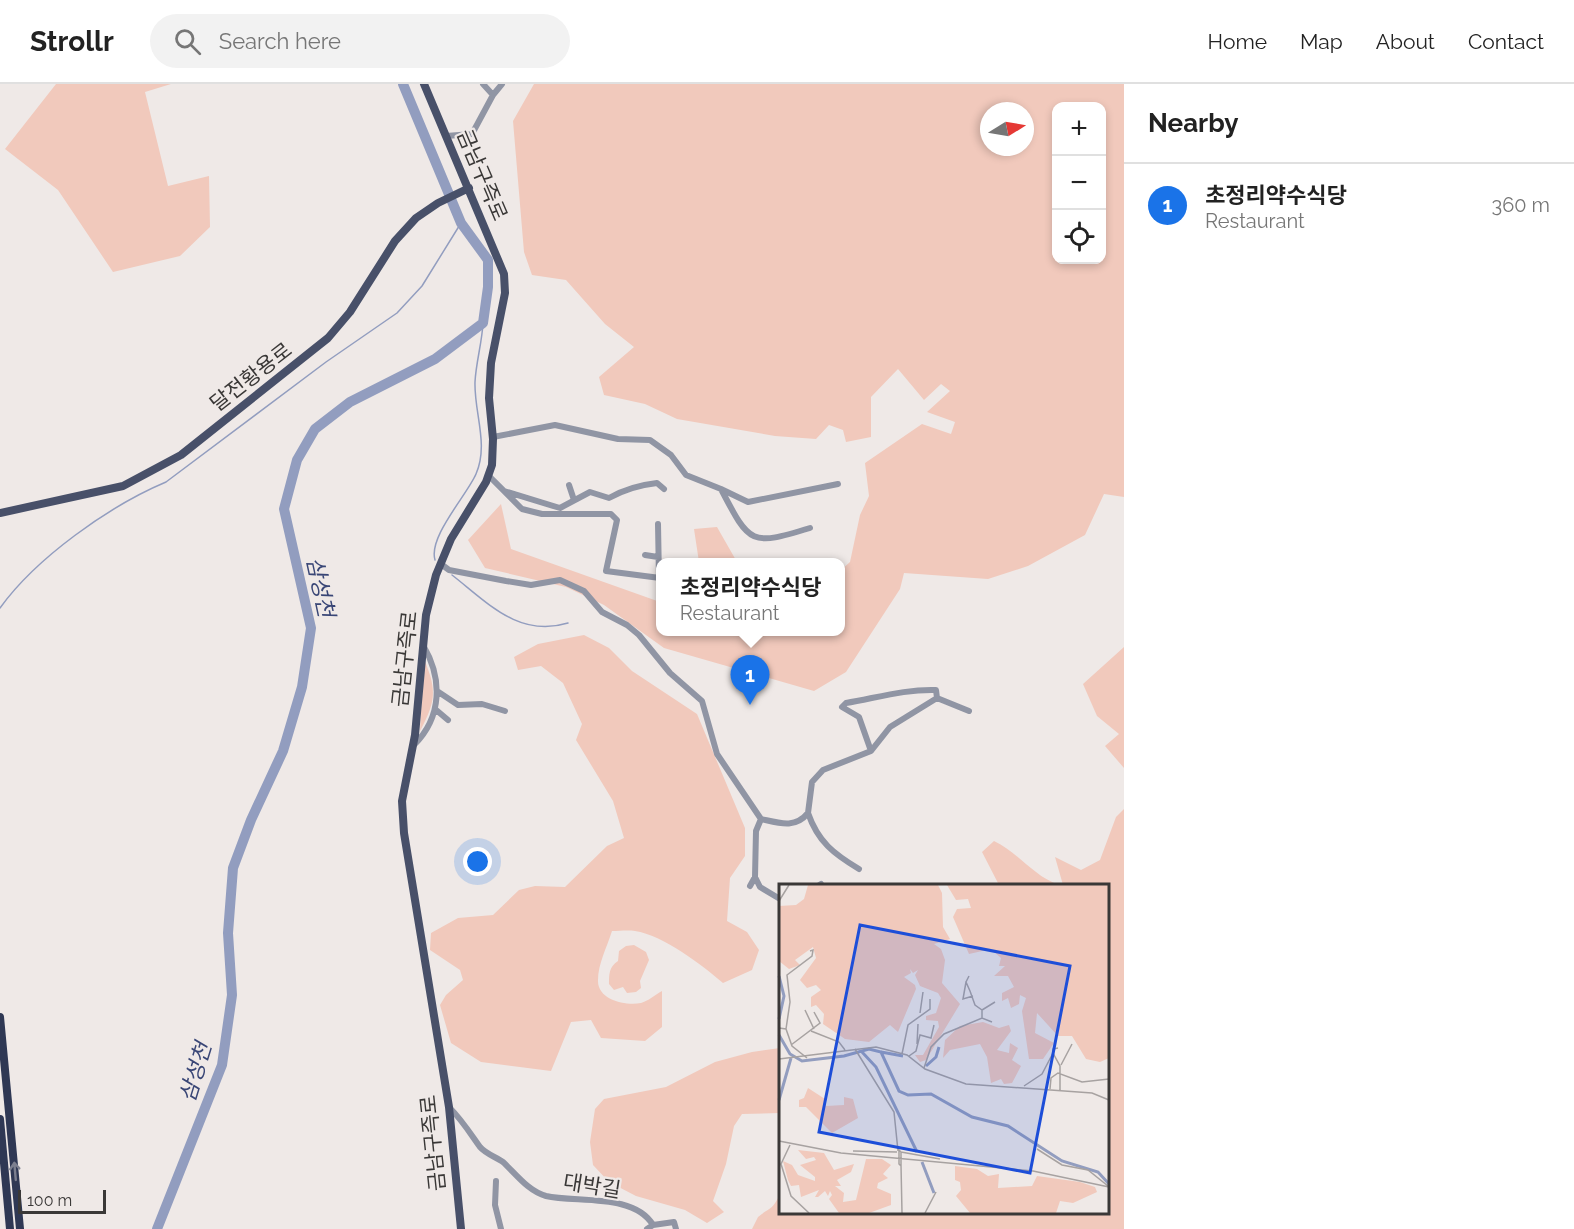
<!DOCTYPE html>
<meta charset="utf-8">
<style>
:root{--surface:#fff;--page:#f2f2f2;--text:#222;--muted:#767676;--line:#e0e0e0;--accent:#1a73e8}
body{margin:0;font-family:Raleway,"Noto Sans KR",sans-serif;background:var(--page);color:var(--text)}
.controls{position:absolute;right:18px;top:18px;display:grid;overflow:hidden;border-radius:12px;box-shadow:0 3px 9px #0003}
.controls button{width:54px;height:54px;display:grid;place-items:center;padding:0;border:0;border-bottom:2px solid var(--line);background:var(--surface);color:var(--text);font:30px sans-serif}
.compass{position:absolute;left:980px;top:18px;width:54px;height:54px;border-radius:50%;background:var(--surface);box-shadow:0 3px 9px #0003;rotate:79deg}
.scale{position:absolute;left:18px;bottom:15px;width:88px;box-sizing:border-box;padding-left:6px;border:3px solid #3a3837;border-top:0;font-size:16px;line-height:21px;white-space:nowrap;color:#3a3837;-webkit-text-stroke:4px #efe9e7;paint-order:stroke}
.you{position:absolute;left:478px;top:778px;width:21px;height:21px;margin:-15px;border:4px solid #fff;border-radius:50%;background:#1a73e8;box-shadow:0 0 0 9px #1a73e833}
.badge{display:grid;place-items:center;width:39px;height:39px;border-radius:50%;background:var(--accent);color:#fff;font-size:20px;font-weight:700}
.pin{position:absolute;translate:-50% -50px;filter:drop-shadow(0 2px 3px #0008)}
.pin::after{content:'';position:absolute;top:32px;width:21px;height:18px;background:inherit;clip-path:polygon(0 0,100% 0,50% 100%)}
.popup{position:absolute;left:656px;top:474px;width:189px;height:78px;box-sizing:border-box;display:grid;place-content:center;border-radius:12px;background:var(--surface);filter:drop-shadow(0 2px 4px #0005);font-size:20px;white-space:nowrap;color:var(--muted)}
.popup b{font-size:22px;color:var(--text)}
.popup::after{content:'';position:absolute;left:50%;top:100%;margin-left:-12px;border:12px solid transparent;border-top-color:var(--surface)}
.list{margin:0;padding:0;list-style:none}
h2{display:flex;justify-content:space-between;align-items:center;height:78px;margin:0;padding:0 24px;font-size:26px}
h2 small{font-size:20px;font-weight:400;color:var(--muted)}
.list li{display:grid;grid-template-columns:39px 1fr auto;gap:18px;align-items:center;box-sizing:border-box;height:84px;padding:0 24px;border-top:2px solid var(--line)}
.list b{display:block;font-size:22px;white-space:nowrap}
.list p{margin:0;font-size:20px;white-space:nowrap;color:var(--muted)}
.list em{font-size:20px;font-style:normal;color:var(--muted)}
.icon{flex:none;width:33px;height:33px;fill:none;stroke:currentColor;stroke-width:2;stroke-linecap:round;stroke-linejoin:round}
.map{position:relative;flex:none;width:1124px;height:1145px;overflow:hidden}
header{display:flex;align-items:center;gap:36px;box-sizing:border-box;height:84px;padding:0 30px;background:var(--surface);border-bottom:2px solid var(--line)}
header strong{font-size:28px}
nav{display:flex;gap:33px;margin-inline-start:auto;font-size:21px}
.search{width:420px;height:54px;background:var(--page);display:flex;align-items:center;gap:15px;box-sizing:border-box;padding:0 21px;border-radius:33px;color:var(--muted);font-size:22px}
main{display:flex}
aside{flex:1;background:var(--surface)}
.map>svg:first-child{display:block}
.green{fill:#f1c9bc;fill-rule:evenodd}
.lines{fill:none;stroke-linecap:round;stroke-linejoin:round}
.stream{stroke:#929dbf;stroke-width:1.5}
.river{stroke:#929dbf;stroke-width:10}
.minor{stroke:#9095a4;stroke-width:6}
.major{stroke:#485069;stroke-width:8}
.highway{stroke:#2f3854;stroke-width:8}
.oneway{stroke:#7c7f8f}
.labels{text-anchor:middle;stroke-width:4.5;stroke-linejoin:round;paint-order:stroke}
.street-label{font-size:21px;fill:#3a3837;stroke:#efe9e7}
.water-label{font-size:22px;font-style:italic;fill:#394676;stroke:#efe9e7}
.inset-river{fill:none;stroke:#929dbf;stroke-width:3}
.inset-road{fill:none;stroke:#a7a2a1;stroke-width:1.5}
.view{fill:#1d4ed8;fill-opacity:0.15;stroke:#1d4ed8;stroke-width:3}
.inset-edge{fill:none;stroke:#3a3837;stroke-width:3}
</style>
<header>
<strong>Strollr</strong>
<div class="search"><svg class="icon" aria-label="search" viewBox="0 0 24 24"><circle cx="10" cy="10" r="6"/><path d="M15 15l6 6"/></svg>Search here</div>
<nav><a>Home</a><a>Map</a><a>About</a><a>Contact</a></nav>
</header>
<main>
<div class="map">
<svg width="1124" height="1145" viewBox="0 0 1124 1145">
<rect width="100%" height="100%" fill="#efe9e7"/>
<!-- green -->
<path class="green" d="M 56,0 L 171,0 L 145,8 L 168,102 L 209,92 L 210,143 L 180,172 L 113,188 L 58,106 L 5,65 Z
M 534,0 L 1124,0 L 1124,413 L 1104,410 L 1085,451 L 1028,482 L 988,495 L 904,489 L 900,505 L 846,588 L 814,607 L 664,564 L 604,521 L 566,503 L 485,484 L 468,456 L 501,420 L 511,465 L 660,518 L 660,548 L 840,548 L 840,487 L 850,478 L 860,431 L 869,412 L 865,379 L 922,340 L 951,350 L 955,338 L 927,328 L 950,307 L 941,300 L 924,316 L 898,285 L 871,313 L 871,353 L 846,358 L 843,346 L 829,341 L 816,355 L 775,352 L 677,335 L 645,320 L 604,311 L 599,293 L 634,263 L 605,240 L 566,196 L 532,191 L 524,168 L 513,37 ZM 1056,22 L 1102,22 L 1102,176 L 1056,176 ZM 989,27 L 1025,27 L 1025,63 L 989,63 Z
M 717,443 L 737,478 L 699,478 L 694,445 Z
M 584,551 L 609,564 L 632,587 L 697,630 L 745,744 L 745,772 L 730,794 L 727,837 L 747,848 L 759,866 L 752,886 L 723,899 C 702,881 663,851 635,847 C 628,846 619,847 612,847 C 607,863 598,880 598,896 C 597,916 626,922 641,919 C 648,917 655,911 662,907 L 662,943 L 645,957 L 601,954 L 591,936 L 571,938 L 551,987 L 481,978 L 451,959 L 440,921 L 446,911 L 463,896 L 460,886 L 430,866 L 431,849 L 458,834 L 493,831 L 519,806 L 535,802 L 565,803 L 607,762 L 624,754 L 613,717 L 576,656 L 582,640 L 563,599 L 541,582 L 518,586 L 514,573 L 538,560 Z
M 1124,563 L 1124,684 L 1105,662 L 1119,650 L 1097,632 L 1083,600 Z
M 424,575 C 437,606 436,617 420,647 Z
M 1124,725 L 1124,1145 L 752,1145 L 758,1133 C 770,1123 772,1127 780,1110 L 780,1128 L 1108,1128 L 1108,802 L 1063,801 L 1055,773 L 1081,786 L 1100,776 L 1116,733 Z
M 994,757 C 1019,769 1033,792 1059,801 L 999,801 L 982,768 Z
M 634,861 L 646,868 L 649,876 L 640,897 L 641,904 L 636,908 L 627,909 L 623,903 L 614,906 L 609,900 C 609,890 609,883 618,877 L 619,867 L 626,862 Z
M 780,964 L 780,1029 L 742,1030 L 734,1042 L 726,1080 L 713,1117 L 724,1128 L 707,1139 L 685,1126 L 636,1112 L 609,1098 L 593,1081 L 590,1058 L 595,1025 L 604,1015 L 666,1003 L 715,978 L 752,968 Z"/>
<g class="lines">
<!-- stream -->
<path class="stream" d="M 435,476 C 428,453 467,411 476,390 C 489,360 474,329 475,298 C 476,278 482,259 483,239
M 452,491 C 488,519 519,554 568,539
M 0,524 C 36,474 109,422 166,398 L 326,278 L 397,229 L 422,202 L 461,139"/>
<!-- river -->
<path class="river" d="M 157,1145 L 222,981 L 232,911 L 228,849 L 233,784 L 251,736 L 283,667 L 302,603 L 311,544 L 284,425 L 297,376 L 315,345 L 350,318 L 435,275 L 483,239 L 488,203 L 488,176 L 461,139 L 403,0"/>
<!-- minor -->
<path class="minor" d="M 493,11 L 502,0
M 446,52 L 472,50 L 493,11 L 483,0
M 493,353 L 555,341 L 618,355 L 650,356 L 671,371 L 686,391 L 721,405 C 750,461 751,462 810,444
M 488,391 L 522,425 L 542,430 L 611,430 L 617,436 L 606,487 L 660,494
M 569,401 L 574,416
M 721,405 L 748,418 L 838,400
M 504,407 L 560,424 L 590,408 L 609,414 C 625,405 639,401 657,399 L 664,405
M 658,440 L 659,495
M 645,471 L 658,473
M 441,480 L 449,486 L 506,497 L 531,501 L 560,496 L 584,507 L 602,528 L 627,541 L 639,551 L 670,589 L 702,617 L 717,670 L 761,735 L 756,747 L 755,793
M 437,607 L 458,621 L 482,620 L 505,627
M 435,625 L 448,636
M 414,661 C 442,633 443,595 423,561
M 871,667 L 859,633 L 842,623 L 846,619 C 876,614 905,605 936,606 L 937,614
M 808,729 L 812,698 L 823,686 L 871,667 L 890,643 L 937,614 L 969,627
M 761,735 C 779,739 795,745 808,729 C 818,758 834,770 859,785
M 750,802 L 755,793 L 760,803 L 780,815
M 818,802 L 821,800
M 449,1023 C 462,1036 470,1049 480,1063 C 486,1070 496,1073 503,1078 C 516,1090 528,1107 546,1112 C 576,1119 634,1109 653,1141
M 496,1097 L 495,1121 L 501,1145
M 647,1145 L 653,1141 L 674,1138 L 676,1145"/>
<!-- major -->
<path class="major" d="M 424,0 L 504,190 L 505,209 L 491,279 L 489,314 L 493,355 L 492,381 L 486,398 L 451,455 L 436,491 L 426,531 L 415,651 L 402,717 L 404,749 L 449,1023 L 461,1145
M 0,429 L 123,402 L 181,371 L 328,254 L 350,228 L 395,157 L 416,134 L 438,119 L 469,104"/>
<!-- highway -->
<path class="highway" d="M 0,933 L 20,1145
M 0,1035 L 10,1145"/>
</g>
<!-- one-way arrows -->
<defs><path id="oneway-shaft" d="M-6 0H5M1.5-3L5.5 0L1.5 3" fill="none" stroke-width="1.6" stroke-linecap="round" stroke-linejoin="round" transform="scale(1.5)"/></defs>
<use class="oneway" href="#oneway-shaft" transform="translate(15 1087) rotate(-95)"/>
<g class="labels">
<!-- street labels -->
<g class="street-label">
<text transform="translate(482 91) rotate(67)" y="7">금남구즉로</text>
<text transform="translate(251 293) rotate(-38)" y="7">달전황용로</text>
<text transform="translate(405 575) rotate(-84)" y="7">금남구즉로</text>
<text transform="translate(433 1059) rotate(-96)" y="7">금남구즉로</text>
<text transform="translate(592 1102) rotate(9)" y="7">대박길</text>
</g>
<!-- water labels -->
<g class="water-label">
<text transform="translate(321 503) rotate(78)" y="8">삼성천</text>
<text transform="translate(195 988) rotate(-73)" y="8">삼성천</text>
</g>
</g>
<!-- overview -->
<g transform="translate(779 800)">
<rect width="330" height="330" fill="#efe9e7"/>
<path d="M 29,1 L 159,1 L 163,9 L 164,43 L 171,55 L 155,60 L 162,65 L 166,76 L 163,99 L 181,120 L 147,176 L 141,178 L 136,171 L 144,171 L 160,143 L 159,137 L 147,136 L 147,132 L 157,129 L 162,114 L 159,109 L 141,102 L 136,91 L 139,86 L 134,89 L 131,85 L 132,89 L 125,93 L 136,101 L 137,105 L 119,148 L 111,141 L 90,158 L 66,155 L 44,140 L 45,130 L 37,121 L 32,123 L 32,113 L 42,106 L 37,101 L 28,104 L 21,96 L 37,74 L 34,63 L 16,76 L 21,81 L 10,85 L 0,77 L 0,22 L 17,21 L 25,15 ZM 168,1 L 330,1 L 330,174 L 321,178 L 307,175 L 293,152 L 279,152 L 258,129 L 256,149 L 275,159 L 264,175 L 250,175 L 243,127 L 247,114 L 241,111 L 240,120 L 232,124 L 229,114 L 223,117 L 223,109 L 235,103 L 229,92 L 215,92 L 226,82 L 220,82 L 222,74 L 212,65 L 190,70 L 174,33 L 178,25 L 192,24 L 189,15 L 177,16 ZM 204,138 L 220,144 L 230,141 L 232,147 L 218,166 L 230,169 L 231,159 L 239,164 L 233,176 L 242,182 L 233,199 L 225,200 L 222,195 L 212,199 L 208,173 L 201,160 L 171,166 L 164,174 L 166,156 L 181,142 ZM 29,204 L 46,215 L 47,222 L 65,221 L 65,213 L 74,215 L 79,234 L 53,249 L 27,223 L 20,223 L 20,216 L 25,214 ZM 19,266 L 45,269 L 55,286 L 75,280 L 72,288 L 58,296 L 62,302 L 56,302 L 65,309 L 64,318 L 77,316 L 87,275 L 103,275 L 112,281 L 104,290 L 109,294 L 99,299 L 98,304 L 112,310 L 112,321 L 90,329 L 60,329 L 50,315 L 53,311 L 51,307 L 49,312 L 46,307 L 39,313 L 36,313 L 40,306 L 22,313 L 20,301 L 12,302 L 9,296 L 4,277 L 13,281 L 19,291 L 36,297 L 36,293 L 21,281 L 37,276 L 35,273 L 27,275 ZM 176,282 L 198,285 L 209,292 L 220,290 L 219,304 L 253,302 L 258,292 L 301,298 L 316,303 L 318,308 L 294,319 L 281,317 L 277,329 L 191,329 L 177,312 L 182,306 L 181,298 L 176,296 Z" fill="#f1c9bc"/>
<path class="inset-river" d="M 0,92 L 5,112 L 0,135M 0,151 L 11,170 L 23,177 L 65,172 L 90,165 L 102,168 L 120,207 L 129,211 L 152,210 L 193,233 L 229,242 L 283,277 L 319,288 L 330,300M 83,168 L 97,183 L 138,268M 102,168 L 124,172M 147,182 L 157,173 L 160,163M 0,216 L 12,174M 143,278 L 155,309"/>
<path class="inset-road" d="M 0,17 L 10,1M 190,92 L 187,98 L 191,107 L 196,121 L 203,126M 187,98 L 184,115 L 194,112M 26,126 L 35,145M 141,129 L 144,108M 203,134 L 203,126 L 216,118M 0,144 L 7,145 L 13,162 L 28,174M 7,145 L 11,118 L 8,91 L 33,72 L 34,66 L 31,67M 32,147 L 60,158 L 66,166M 138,160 L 139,140M 12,161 L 41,139 L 35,128M 279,164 L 274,165 L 274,169 L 281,182 L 281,206M 76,165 L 115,228 L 119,267M 123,170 L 129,141 L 151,125 L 151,115M 130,172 L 137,167 L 141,151 L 152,154 L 155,141M 0,175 L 97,163 L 128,171 L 146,185 L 187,200 L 313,209 L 330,216M 282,181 L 293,160M 145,184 L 152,163 L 165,150 L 203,134 L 213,138M 245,202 L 263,190 L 274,169M 271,205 L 272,194 L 279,189 L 303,198 L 330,195M 0,257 L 62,269 L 254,287 L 330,303M 11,261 L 2,280 L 12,312 L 30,329M 258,265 L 283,281 L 309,286 L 329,302M 120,266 L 122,268 L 122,282 L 120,280 ZM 74,267 L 118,268M 122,268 L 161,275M 122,281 L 123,329M 146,329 L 157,308"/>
<path class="view" d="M 81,41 L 291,82 L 251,289 L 40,248 Z"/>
<rect width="330" height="330" class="inset-edge"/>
</g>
</svg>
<div class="controls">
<button>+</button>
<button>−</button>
<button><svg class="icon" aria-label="locate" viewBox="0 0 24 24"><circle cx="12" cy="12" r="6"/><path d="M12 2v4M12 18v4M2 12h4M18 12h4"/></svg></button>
</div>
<svg class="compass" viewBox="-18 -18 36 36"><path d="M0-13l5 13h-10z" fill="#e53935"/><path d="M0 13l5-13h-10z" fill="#767676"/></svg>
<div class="scale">100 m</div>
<div class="you"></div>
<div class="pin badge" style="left:750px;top:621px">1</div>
<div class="popup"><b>초정리약수식당</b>Restaurant</div>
</div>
<aside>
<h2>Nearby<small></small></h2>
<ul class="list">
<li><span class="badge">1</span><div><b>초정리약수식당</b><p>Restaurant</p></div><em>360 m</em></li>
</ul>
</aside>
</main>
